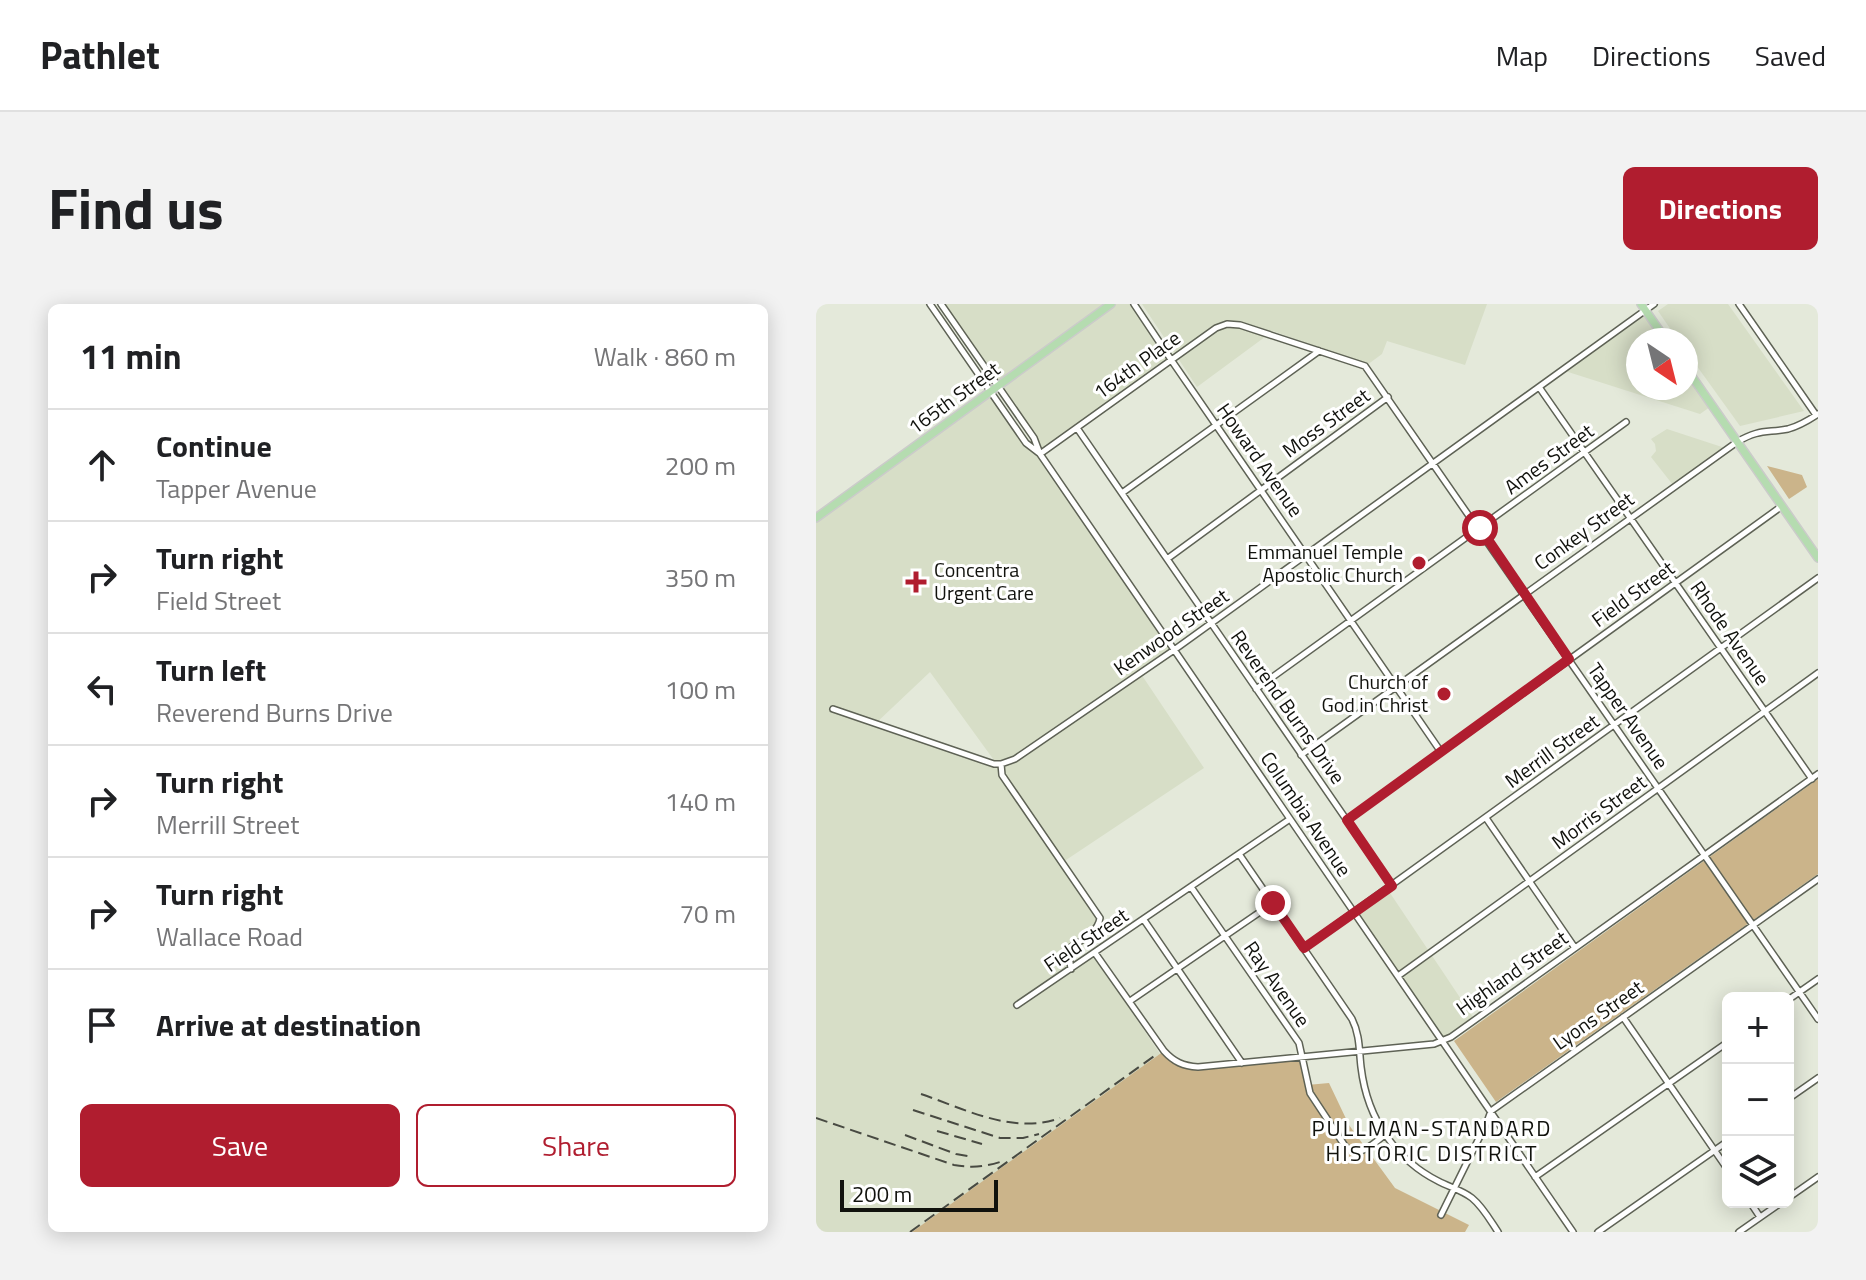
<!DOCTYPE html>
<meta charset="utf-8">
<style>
:root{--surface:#fff;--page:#f2f2f2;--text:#202124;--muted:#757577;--line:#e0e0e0;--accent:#b01d2f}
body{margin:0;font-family:"Titillium Web",sans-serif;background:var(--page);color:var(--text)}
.controls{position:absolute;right:24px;bottom:24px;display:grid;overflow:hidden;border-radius:12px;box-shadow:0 4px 20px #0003}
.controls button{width:72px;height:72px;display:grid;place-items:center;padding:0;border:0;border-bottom:2px solid var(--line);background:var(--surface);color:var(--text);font:40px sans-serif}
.compass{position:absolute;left:810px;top:24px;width:72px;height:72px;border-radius:50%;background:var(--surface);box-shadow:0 4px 20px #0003;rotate:145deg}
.scale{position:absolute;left:24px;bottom:20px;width:158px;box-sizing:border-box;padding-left:8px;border:4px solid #11120d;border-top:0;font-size:22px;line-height:28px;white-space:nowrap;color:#11120d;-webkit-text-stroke:6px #fff;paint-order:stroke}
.stop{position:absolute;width:24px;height:24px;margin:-18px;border:6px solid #b01d2f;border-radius:50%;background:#fff}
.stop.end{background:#b01d2f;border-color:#fff;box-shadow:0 2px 8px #0008}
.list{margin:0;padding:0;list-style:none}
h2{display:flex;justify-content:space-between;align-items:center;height:104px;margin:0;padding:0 32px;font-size:34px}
h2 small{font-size:26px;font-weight:400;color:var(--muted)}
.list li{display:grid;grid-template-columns:52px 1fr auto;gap:24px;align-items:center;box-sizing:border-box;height:112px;padding:0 32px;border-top:2px solid var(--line)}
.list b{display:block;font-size:30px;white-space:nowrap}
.list p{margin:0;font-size:26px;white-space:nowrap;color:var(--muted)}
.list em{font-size:26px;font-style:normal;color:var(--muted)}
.actions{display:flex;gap:16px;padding:24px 32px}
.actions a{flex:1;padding:18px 0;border:2px solid var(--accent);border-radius:12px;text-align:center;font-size:28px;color:var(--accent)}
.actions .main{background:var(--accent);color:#fff}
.icon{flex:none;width:44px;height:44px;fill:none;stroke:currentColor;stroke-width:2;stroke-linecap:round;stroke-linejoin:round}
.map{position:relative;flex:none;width:1002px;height:928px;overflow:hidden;border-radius:12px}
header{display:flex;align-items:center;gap:48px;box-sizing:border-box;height:112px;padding:0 40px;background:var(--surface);border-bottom:2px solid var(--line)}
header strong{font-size:38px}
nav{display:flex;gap:44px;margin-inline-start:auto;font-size:28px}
.intro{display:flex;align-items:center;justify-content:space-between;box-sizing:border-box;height:192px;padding:0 48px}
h1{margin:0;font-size:56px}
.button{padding:20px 36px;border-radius:12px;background:var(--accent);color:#fff;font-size:28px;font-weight:700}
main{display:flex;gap:48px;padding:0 48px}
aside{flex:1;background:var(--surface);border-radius:12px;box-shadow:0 4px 20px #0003}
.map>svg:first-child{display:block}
.built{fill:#d7dec7}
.green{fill:#cbb48a}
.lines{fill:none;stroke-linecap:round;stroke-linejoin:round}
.minor-casing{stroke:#5e6255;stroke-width:8}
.major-casing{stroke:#cbcbca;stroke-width:10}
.minor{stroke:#fff;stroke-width:5}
.major{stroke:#b5dcb0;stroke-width:7}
.rail{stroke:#484a42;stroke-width:2;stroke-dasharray:12 6;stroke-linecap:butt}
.route{stroke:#b01d2f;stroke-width:10}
.poi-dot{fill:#b01d2f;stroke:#fff;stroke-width:3}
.labels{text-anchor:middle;stroke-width:6;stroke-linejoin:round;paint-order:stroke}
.street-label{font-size:20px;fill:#11120d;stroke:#fff}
.poi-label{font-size:20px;fill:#11120d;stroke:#fff;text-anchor:end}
.neighbourhood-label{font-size:22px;letter-spacing:2px;fill:#11120d;stroke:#fff}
</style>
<header>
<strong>Pathlet</strong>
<nav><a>Map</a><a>Directions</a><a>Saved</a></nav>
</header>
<div class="intro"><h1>Find us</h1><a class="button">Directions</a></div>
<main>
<aside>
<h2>11 min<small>Walk · 860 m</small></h2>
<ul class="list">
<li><svg class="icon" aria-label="ahead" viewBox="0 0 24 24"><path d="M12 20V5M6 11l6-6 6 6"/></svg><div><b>Continue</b><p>Tapper Avenue</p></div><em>200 m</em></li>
<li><svg class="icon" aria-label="right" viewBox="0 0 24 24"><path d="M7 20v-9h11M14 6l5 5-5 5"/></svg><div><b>Turn right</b><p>Field Street</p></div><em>350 m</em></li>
<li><svg class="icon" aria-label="left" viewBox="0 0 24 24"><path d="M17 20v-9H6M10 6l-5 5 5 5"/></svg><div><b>Turn left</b><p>Reverend Burns Drive</p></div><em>100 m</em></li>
<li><svg class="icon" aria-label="right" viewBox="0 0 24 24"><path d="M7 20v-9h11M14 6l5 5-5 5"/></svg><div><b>Turn right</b><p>Merrill Street</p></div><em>140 m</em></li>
<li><svg class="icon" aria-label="right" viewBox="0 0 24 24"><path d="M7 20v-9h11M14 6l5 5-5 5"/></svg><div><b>Turn right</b><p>Wallace Road</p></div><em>70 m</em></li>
<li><svg class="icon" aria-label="arrive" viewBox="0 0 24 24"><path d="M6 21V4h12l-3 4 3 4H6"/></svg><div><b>Arrive at destination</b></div></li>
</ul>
<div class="actions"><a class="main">Save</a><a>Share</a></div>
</aside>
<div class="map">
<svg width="1002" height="928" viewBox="0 0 1002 928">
<rect width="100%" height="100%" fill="#e4e9da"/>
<!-- built -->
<path class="built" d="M 126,0 L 292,0 L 183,79 Z
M 297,0 L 317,0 L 353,55 L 225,148 L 220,133 L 186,82 Z
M 326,0 L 671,0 L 649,61 L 571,37 L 566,50 L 551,61 L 457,27 L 381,83 Z
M 852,0 L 912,0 L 988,107 L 924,122 L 870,47 L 870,36 L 862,36 L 842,7 Z
M 829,8 L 848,36 L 822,36 L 822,84 L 870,84 L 870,68 L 894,103 L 884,110 L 749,67 Z
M 175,90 L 209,140 L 223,152 L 356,346 L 199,454 L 185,459 L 180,459 L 114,368 L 58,421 L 178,462 L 185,461 L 200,456 L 325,370 L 388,464 L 244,560 L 280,614 L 278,623 L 248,648 L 253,669 L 278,652 L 344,750 L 96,928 L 0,928 L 0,215 Z
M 851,125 L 909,144 L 857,181 L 835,153 L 840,147 L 839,140 L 835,135 Z
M 572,586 L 657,713 L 626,735 L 540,609 Z"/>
<!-- green -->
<path class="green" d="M 951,162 L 986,171 L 991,183 L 973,195 Z
M 1002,475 L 1002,570 L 680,798 L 638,737 Z
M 348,747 L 373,763 L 487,753 L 491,781 L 513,779 L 533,821 L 579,884 L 653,921 L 649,928 L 96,928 Z"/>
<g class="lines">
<defs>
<path id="minor" d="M 114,0 L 210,139 L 223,149
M 125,0 L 218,134 L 224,150 L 757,928
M 318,0 L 358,60 L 625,448
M 923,0 L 1000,111
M 723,83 L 996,475
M 261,124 L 576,582
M 224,150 L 400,24 L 411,20 L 424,21 L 549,62 L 1002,715
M 306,189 L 503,47
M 351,255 L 572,93
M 440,385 L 810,118
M 17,405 L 178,460 L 185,460 L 199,455 L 358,346 L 838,0
M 485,451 L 921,138 C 943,125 950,129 972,125 C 983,122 993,116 1002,110
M 185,460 L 186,471 L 284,614 C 282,629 264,637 252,645 L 255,665
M 670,514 L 759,644
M 531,516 L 966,202
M 423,550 L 536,715 C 544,731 543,746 545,763 C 548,788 556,812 571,833 C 584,851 602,867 622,877 C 633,883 646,886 656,894 C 667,903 674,916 682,928
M 375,583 L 483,739 L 494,789 L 529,842 C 543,856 556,840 569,831
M 328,616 L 426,759
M 488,644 L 1002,274
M 279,649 L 348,747 C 358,758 367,762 382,763 L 618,740 L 635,733 L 1002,470
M 582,672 L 1002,369
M 972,696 L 1002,675
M 314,697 L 457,599
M 201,701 L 474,515
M 807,713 L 912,866
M 972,795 L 1002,774
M 719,873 L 912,738
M 972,894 L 1002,873
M 934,898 L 944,913
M 625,911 L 671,818 L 675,807 L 1002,575
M 782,928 L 912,837
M 923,928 L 966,898"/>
<path id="major" d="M 825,0 L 850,36
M 870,64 L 1002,254
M 0,214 L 295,0"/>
</defs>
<!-- minor casing -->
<use href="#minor" class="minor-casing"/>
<!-- major casing -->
<use href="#major" class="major-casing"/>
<!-- minor -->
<use href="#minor" class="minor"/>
<!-- major -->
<use href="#major" class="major"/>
<!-- rail -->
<path class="rail" d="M 105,790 C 149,805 197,831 244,814
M 97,806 L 184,834 L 207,834 L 223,830
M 0,814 L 138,861 C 155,864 168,863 184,858
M 121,827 L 166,840
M 89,831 L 140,850 L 157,853
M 0,926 L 6,928
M 94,928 L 341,750"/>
</g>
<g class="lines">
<!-- route -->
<path class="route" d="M 457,599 L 488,644 L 576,582 L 531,516 L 753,355 L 664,224"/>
</g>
<!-- markers -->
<g class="poi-dot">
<circle cx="603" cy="259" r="8"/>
<path d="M96 266h8v8h8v8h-8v8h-8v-8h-8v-8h8z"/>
<circle cx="628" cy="390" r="8"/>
</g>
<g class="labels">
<!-- street labels -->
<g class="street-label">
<text transform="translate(321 61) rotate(-36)" y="7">164th Place</text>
<text transform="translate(138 94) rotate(-36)" y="7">165th Street</text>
<text transform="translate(510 119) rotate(-36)" y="7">Moss Street</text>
<text transform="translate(733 155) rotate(-36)" y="7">Ames Street</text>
<text transform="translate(444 156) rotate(55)" y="7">Howard Avenue</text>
<text transform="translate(768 227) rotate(-36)" y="7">Conkey Street</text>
<text transform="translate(817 290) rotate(-36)" y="7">Field Street</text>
<text transform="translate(355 328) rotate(-35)" y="7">Kenwood Street</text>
<text transform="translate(914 329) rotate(55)" y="7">Rhode Avenue</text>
<text transform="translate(472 403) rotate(55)" y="7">Reverend Burns Drive</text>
<text transform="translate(812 412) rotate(55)" y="7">Tapper Avenue</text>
<text transform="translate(736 447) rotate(-36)" y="7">Merrill Street</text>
<text transform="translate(783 508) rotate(-36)" y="7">Morris Street</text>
<text transform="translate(490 510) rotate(56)" y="7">Columbia Avenue</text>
<text transform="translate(270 636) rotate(-34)" y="7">Field Street</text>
<text transform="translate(696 669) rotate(-35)" y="7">Highland Street</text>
<text transform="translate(461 680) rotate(55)" y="7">Ray Avenue</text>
<text transform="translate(782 711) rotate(-35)" y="7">Lyons Street</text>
</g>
<!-- poi labels -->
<g class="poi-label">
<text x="587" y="255">Emmanuel Temple<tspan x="587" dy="23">Apostolic Church</tspan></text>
<text x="118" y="273" text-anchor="start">Concentra<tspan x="118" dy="23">Urgent Care</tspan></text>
<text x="612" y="385">Church of<tspan x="612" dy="23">God in Christ</tspan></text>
</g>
<!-- neighbourhood labels -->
<g class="neighbourhood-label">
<text x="616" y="832">PULLMAN-STANDARD<tspan x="616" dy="25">HISTORIC DISTRICT</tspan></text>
</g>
</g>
</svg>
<div class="controls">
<button>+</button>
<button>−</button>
<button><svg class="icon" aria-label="layers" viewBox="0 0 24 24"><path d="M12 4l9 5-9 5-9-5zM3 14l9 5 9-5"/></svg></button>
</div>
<svg class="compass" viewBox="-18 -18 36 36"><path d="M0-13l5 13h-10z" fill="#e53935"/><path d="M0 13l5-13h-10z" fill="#757577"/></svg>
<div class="scale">200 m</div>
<div class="stop" style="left:664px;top:224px"></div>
<div class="stop end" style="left:457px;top:599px"></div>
</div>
</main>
